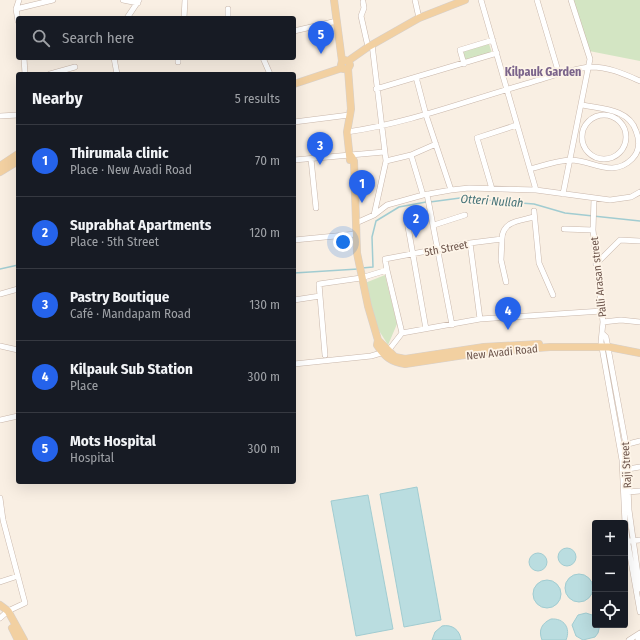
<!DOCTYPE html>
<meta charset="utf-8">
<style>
:root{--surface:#171b24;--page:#242831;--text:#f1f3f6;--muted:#9ea1a6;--line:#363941;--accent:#2563eb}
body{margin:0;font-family:"Fira Sans Condensed",sans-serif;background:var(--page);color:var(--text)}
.controls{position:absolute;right:12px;bottom:12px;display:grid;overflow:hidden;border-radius:4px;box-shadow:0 4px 16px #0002}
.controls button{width:36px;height:36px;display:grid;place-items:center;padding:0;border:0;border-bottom:1px solid var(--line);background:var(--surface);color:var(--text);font:20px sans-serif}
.you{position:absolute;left:343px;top:242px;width:14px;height:14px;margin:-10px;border:3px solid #fff;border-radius:50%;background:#1a73e8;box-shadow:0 0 0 6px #1a73e833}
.badge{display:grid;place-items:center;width:26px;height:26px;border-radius:50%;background:var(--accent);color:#fff;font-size:13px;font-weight:700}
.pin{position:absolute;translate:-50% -33px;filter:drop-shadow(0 1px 2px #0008)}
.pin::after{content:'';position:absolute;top:21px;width:14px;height:12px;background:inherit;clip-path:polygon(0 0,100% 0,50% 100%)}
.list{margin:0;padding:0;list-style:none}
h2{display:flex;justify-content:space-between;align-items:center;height:52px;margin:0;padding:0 16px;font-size:17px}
h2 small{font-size:13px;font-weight:400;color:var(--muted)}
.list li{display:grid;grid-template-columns:26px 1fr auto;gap:12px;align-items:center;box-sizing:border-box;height:72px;padding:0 16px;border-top:1px solid var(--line)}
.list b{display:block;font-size:15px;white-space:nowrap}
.list p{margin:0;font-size:13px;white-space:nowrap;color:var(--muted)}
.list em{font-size:13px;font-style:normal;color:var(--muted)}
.icon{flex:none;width:22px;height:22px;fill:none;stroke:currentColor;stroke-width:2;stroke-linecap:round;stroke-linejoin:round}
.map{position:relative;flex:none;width:640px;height:640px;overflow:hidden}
.search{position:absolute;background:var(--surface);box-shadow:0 4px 16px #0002;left:16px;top:16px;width:280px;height:44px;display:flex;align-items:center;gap:10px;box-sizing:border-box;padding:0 14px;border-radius:4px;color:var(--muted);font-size:15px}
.panel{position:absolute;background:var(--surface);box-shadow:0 4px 16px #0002;left:16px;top:72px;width:280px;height:412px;border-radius:4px}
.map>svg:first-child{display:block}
.green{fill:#d3e5c3}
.water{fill:#badde0;stroke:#a1ccd1}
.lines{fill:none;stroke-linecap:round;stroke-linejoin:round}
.stream{stroke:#a1ccd1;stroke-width:1.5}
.minor-casing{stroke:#c9b7ab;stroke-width:6}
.major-casing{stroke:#d6d0cd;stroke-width:8}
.minor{stroke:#fff;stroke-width:5}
.major{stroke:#f2d0a1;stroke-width:7}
.labels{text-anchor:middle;stroke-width:3.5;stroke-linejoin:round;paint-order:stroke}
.street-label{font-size:11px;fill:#6e564c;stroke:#fdf4e8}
.neighbourhood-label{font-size:12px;font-weight:bold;fill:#7b648b;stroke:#fdf4e8}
.water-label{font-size:12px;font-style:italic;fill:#457379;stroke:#fdf4e8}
</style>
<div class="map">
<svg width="640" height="640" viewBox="0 0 640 640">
<rect width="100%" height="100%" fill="#f9efe3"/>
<!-- green -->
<path class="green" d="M 570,0 L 640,0 L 640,61 L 584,50 Z
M 489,44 L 492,53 L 465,61 L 462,52 Z
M 385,275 L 397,324 L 388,345 L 378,329 L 365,283 Z"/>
<!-- water -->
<path class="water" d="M 417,487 L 441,620 L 404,627 L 380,494 Z
M 368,495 L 393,629 L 356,636 L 331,501 Z
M558 557a9 9 0 1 1 18 0a9 9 0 1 1-18 0Z
M529 562a9 9 0 1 1 18 0a9 9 0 1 1-18 0Z
M565 588a14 14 0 1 1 28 0a14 14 0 1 1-28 0Z
M533 594a14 14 0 1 1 28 0a14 14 0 1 1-28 0Z
M 586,613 L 595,616 L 595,625 L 600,625 L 598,633 L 595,637 L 583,640 L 576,636 L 572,625 L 578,615 Z
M 551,619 C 564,618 571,628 566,640 L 542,640 C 538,630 542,623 551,619 Z
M 442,626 C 452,624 460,630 461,640 L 432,640 L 435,632 Z"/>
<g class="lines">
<!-- stream -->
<path class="stream" d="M 430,202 L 460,198 L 534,204 L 565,213 L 640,221
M 362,268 L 373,267 L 372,237 L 376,221 L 399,207 L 426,202
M 0,269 L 18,265
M 294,273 L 358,269"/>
<defs>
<path id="minor" d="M 123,0 L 138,3
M 415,0 L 419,18
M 481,0 L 536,190
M 537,0 L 559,74
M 363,2 L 364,8 L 361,16 L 368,47
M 16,9 L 53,0
M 127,18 L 139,0
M 184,18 L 185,0
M 228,18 L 228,9
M 18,21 L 16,9 L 19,0
M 294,31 L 337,21
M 372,44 L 386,161 L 374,215
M 24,58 L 25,74
M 114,58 L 117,74
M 178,58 L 178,62
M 263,58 L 270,74
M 464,64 L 460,50 L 493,40
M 50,74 L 75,67
M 416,77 L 426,115 L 451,190
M 376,89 L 497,53
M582 137a22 22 0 1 1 44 0a22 22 0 1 1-44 0Z
M 0,116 L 18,115
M 294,122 L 349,115
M 347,132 C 410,123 468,100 529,83 C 547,78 572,68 591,67 C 609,67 624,74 640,81
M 411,155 L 423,195
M 311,159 L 316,208
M 294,160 L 384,152
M 386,161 L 411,155 L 436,144
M 530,169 C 542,166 556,161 569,160 C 591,159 612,179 632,159 C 640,151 640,141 636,131 C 629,109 602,109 582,105
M 492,189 L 477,138 L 517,125
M 427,194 L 452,325
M 563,194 L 590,59 L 571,0
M 594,199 L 593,230 L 603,322 L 601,342 L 622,460 L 625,523
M 534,211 L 539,263 L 553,295
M 407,221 L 426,329
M 356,223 L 374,215 L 387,205 L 423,195 L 451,190 L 469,188 L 536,190 L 610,200 L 631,197 L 640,192
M 434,225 L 465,215
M 564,229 L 593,230
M 502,239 L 501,260 L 506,282
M 294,240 L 356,234
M 470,243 L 480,319
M 596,264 L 620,240 L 640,241
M 387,270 L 402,333
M 0,294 L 18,289
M 294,300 L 320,296
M 603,322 L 621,320 L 640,322
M 603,334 L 606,337 L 626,445 L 629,510 L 640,589
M 0,346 L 18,350
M 325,355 L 319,284 L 361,278 L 387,270 L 385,259 L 470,243 L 502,239 C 502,221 520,221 534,217
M 294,364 L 371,356 L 388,351 L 402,333 L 480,319 L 602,311
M 0,420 L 18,416
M 624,445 L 640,441
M 628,469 L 640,467
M 628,492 L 640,491
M 0,498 L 3,520 L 25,603 L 8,611 L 0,618
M 625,527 L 640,612
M 629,541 L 640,540
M 0,582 L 18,576
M 629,640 L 640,633
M 638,640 L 640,638"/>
<path id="major" d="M 334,0 L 342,61 L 341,65 L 343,69 L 348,69 L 350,65 L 349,62 L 345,60 L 342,61
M 348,61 L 368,47 L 419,18 L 465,0
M 348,69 L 351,109 L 347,132 L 350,160
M 294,84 L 342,68
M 351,156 L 354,161 L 357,253 L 368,306 L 378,340 L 377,345 C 385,357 391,362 405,364 L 484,352 L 550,347 L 609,347 L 640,353
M 0,166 L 18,154
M 0,172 L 18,161
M 378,340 L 395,357 L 405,359 L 484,347 L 539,344
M 0,605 L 8,611 L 24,640
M 12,628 L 18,640"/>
</defs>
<!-- minor casing -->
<use href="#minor" class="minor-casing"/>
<!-- major casing -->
<use href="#major" class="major-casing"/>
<!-- minor -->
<use href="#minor" class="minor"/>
<!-- major -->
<use href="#major" class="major"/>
</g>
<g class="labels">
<!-- street labels -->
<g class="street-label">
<text transform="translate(446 248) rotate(-11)" y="4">5th Street</text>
<text transform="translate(598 277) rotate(-96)" y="4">Palli Arasan street</text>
<text transform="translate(502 352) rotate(-6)" y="4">New Avadi Road</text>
<text transform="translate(626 465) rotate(-93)" y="4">Raji Street</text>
</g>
<!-- neighbourhood labels -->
<g class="neighbourhood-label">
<text x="543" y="76">Kilpauk Garden</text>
</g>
<!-- water labels -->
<g class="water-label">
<text transform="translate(492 201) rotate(4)" y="4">Otteri Nullah</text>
</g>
</g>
</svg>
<div class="controls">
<button>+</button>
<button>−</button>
<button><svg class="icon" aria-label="locate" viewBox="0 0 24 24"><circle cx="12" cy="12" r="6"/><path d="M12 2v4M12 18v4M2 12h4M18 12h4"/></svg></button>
</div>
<div class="you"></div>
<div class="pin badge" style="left:362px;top:203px">1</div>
<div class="pin badge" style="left:416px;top:238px">2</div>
<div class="pin badge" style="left:320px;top:165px">3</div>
<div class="pin badge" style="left:508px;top:330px">4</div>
<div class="pin badge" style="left:321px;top:54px">5</div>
<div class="search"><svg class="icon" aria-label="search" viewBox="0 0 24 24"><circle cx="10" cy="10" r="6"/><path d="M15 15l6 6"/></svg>Search here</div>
<section class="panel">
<h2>Nearby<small>5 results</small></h2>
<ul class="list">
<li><span class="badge">1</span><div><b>Thirumala clinic</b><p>Place · New Avadi Road</p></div><em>70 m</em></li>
<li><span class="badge">2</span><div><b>Suprabhat Apartments</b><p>Place · 5th Street</p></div><em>120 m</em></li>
<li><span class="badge">3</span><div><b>Pastry Boutique</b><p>Café · Mandapam Road</p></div><em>130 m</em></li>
<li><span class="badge">4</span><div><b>Kilpauk Sub Station</b><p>Place</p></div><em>300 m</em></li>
<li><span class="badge">5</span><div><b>Mots Hospital</b><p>Hospital</p></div><em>300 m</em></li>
</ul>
</section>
</div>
